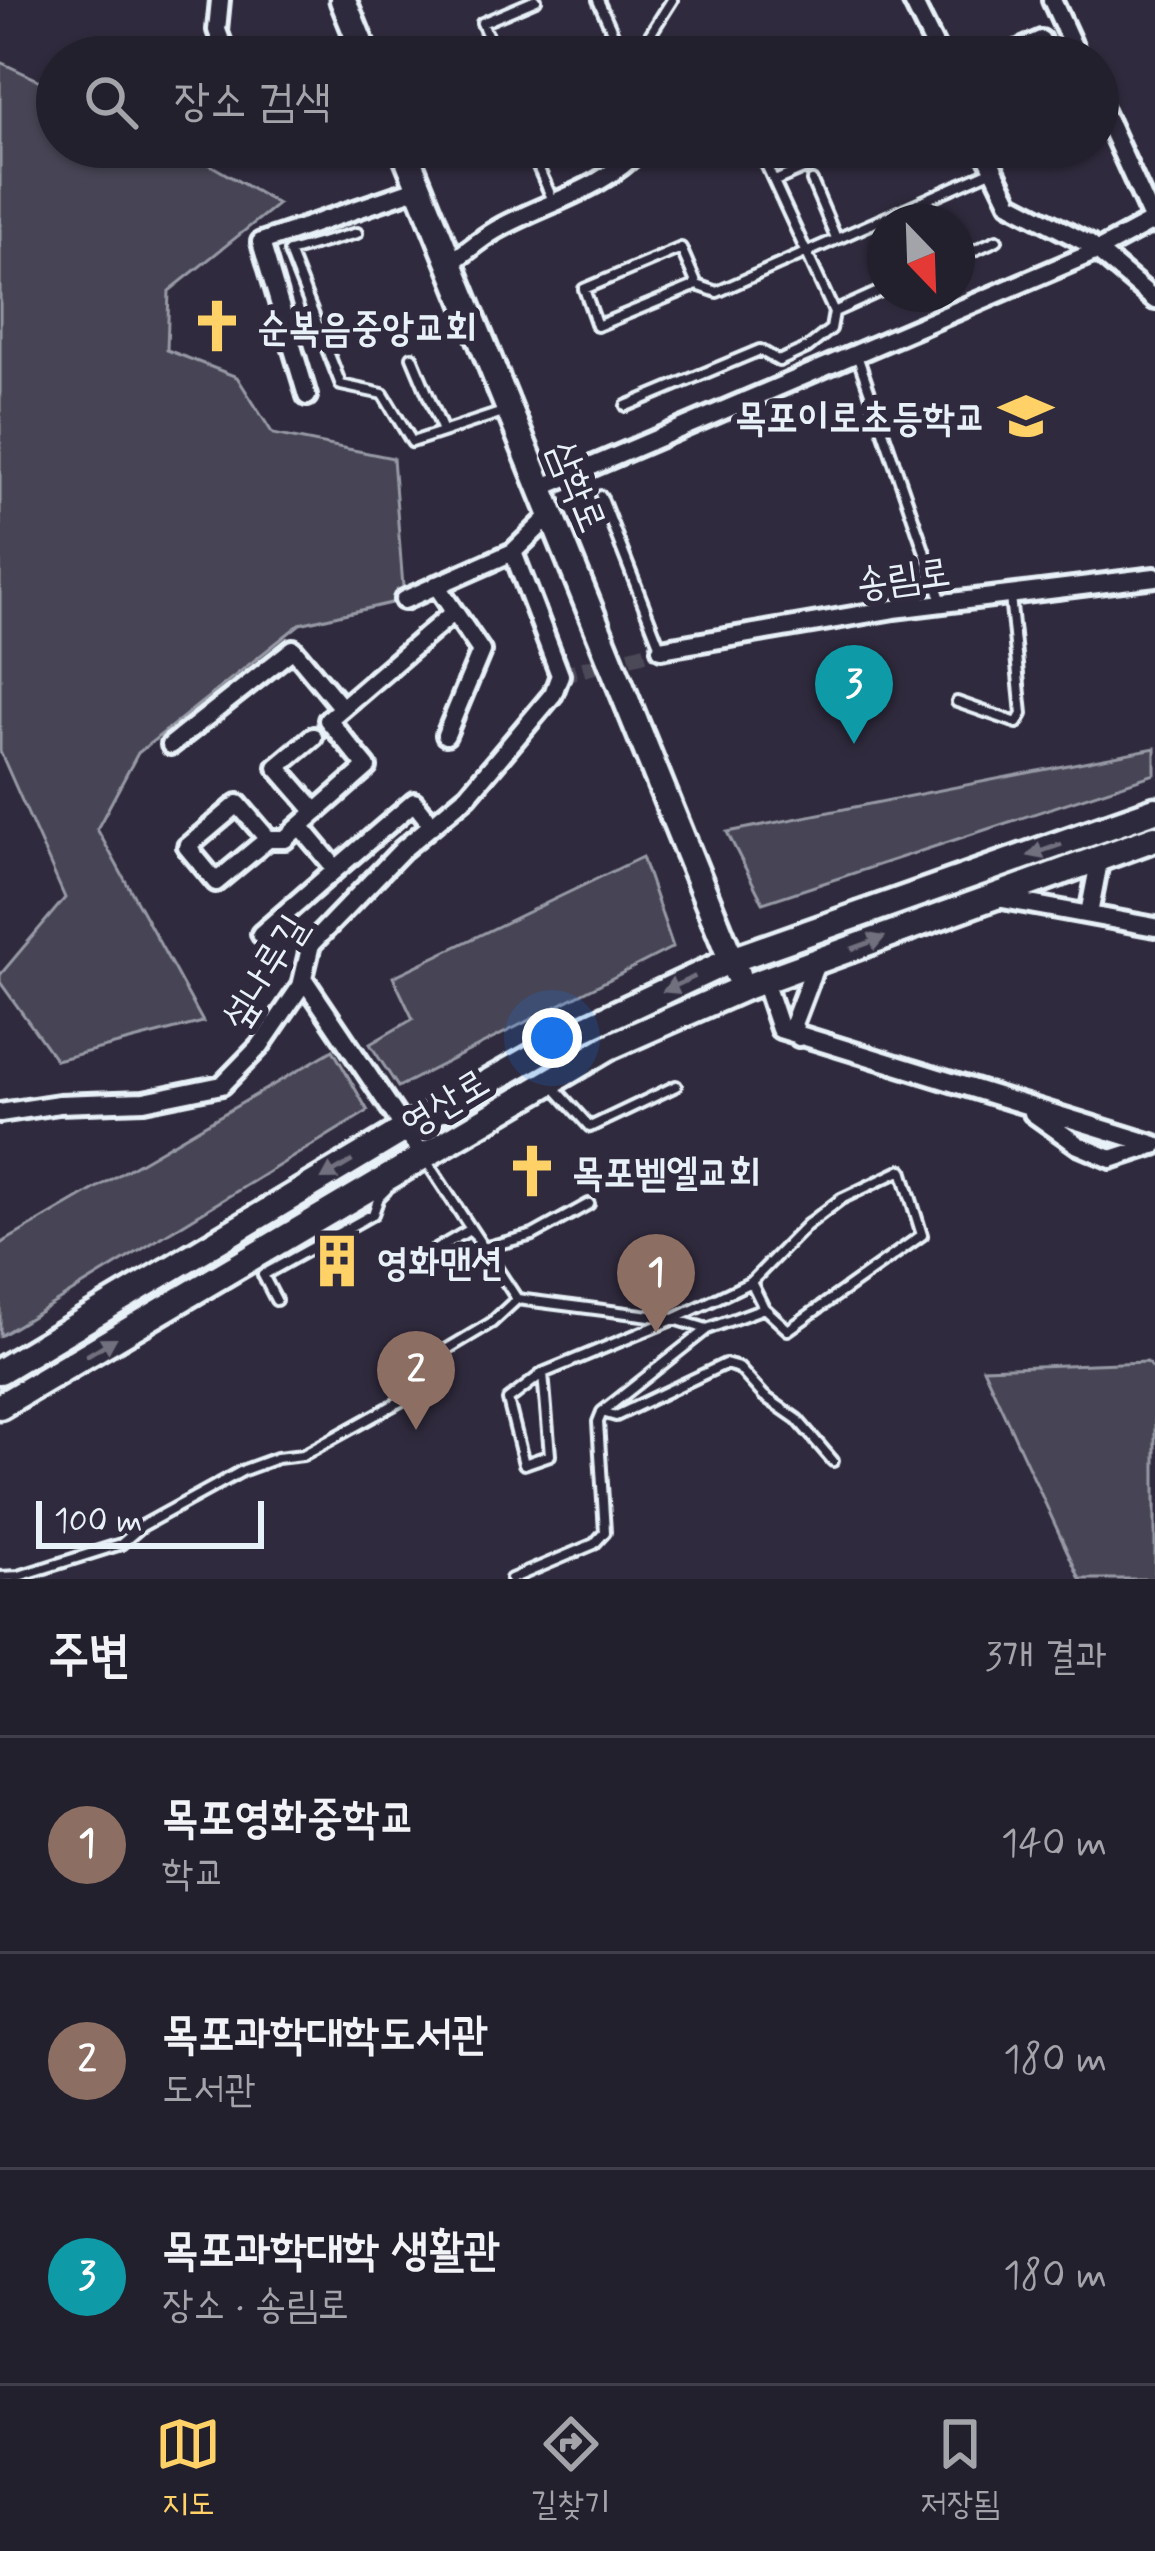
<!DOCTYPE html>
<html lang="ko">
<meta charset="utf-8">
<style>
:root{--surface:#23202e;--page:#2f2d3a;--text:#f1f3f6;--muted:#a3a3aa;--line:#403e4a;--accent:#ffd166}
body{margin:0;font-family:Mynerve,"Poor Story",sans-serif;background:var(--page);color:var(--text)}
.compass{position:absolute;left:867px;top:204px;width:108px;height:108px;border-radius:50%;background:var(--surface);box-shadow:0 3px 9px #0004;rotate:157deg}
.scale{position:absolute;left:36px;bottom:30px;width:228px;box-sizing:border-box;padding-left:12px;border:6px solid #e8f1f8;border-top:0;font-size:33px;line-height:42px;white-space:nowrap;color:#e8f1f8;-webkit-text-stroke:9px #2f2a3d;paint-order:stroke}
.you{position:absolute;left:552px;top:1038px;width:42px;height:42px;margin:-30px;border:9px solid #fff;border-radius:50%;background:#1a73e8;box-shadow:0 0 0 18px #1a73e833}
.badge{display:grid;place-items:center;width:78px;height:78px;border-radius:50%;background:var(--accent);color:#fff;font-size:39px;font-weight:700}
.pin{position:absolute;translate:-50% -99px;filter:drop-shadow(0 3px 6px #0008)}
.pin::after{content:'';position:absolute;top:63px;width:42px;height:36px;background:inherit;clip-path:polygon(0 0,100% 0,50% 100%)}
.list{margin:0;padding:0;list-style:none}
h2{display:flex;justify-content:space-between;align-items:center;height:156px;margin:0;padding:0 48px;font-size:51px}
h2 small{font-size:39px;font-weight:400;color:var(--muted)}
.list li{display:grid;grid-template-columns:78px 1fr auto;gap:36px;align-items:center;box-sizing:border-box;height:216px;padding:0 48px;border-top:3px solid var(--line)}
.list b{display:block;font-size:45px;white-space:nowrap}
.list p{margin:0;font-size:39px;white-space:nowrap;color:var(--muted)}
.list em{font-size:39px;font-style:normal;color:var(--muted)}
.icon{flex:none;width:66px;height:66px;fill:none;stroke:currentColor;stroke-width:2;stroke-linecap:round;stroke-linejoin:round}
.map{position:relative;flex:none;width:1155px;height:1579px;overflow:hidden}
.search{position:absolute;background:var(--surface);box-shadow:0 3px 9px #0004;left:36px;right:36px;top:36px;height:132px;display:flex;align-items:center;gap:30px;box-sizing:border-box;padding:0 42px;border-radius:66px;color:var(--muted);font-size:45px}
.sheet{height:804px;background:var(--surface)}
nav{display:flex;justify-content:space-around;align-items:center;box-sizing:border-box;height:168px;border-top:3px solid var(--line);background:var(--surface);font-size:33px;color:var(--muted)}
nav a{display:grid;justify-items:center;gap:6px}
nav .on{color:var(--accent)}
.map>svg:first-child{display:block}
.green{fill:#464455;stroke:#979aa6;stroke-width:3}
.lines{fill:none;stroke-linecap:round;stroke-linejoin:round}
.street-tunnel{stroke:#4b4859;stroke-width:16;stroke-dasharray:16 8;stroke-linecap:butt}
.lane-casing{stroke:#e8f1f8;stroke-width:16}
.street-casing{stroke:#e8f1f8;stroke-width:26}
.secondary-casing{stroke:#e8f1f8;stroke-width:33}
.lane{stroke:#2f2a3d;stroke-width:8}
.street{stroke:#2f2a3d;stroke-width:16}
.secondary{stroke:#2f2a3d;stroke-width:24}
.oneway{fill:#70707e}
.labels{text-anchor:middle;stroke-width:12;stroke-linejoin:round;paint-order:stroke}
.poi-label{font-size:39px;font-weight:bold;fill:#e8f1f8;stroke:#2f2a3d;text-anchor:start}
.street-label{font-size:39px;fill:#e8f1f8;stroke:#2f2a3d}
</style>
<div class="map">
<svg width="1155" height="1579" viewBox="0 0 1155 1579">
<rect width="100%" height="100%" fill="#2f2a3d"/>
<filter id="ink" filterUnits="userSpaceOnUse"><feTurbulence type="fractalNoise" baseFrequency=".00833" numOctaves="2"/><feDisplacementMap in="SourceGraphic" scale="24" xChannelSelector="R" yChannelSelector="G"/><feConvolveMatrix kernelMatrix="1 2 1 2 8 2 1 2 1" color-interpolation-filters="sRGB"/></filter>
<g filter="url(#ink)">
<!-- green -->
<path class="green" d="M 0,62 L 57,89 L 57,147 L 179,147 L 278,204 L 169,291 L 167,350 L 237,377 L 273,434 L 393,458 L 404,600 L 300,624 L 138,753 L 97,829 L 203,1022 L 56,1060 L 0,982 L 0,975 L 65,898 L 0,751 Z
M 1155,748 L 1155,774 L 763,903 L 727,832 Z
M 642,857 L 673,947 L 398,1087 L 370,1044 L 413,1019 L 393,977 Z
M 333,1050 L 368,1111 L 0,1336 L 0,1244 Z
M 1147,1362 L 1155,1372 L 1155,1579 L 1080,1579 L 983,1368 Z"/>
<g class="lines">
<!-- street-tunnel -->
<path class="street-tunnel" d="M 560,675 L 661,649"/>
<defs>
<path id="lane" d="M 598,0 L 620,49 L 602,57
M 620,49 L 641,49 L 672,0
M 497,57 L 482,23 L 536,0
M 542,147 L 531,151 L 554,203
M 775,181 L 853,147
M 812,181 L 836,238
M 357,233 L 289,252 L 341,385 L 383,394 L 412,442 L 503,412
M 957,258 L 997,240
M 697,285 L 681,248 L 584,289 L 597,326 L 697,285 L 717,292 L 993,170
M 834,312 L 885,289
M 857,355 L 942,602
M 412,357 L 443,431
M 626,406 L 760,350 L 779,361 L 807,348 L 831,329 L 834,312 L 758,147
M 601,496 L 660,647
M 957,702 L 1017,723 L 1022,714 L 1010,596
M 554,1087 L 590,1127 L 676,1086
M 483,1248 L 533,1235 L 589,1204
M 413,1263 L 471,1229
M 517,1299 L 674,1319 L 707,1329 L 764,1308 L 788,1330 L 922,1235 L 902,1170 L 841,1199 L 807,1225 L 751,1282 L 764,1308
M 276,1300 L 263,1275 L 373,1214 L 379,1197 L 386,1190
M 707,1329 L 602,1412 L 616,1416 L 725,1364 L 739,1368 L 764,1396 L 797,1419 L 833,1461
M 543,1373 L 550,1455 L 524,1464 L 508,1400 L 543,1373 L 674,1319 L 751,1282
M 0,1577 L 19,1576 L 121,1544 L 142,1526 L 244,1470 L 277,1458 L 303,1455 L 417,1392 L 427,1383 L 444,1351 L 491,1323 L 517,1299 L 427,1162
M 511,1579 L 594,1544 L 605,1532 L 598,1422 L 602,1412"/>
<path id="street" d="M 220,0 L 217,30 L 227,57
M 912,0 L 940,57
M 1052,0 L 1078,57
M 1003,57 L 1041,40
M 1098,100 L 1153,221
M 983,147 L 1010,203 L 1089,244 L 1155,300
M 450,263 C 465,253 480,239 496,230 C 545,202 602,191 642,147
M 307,396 L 261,242 L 419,188
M 541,488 L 1097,251 L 1153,221 L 1155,225
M 436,585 L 481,651 L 446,735
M 404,600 L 513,552
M 661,649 L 894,609 L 1155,577
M 313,737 L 277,767 L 316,812
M 171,745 L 293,649 L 342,708
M 268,839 L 238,804 L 187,847 L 216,882 L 268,839 L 285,839 L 367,767 L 328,720 L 454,612
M 336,869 L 414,802 L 432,825
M 997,898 L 1155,927
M 1089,914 L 1100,857
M 261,934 L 336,869 L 300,826
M 303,978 L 423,1156
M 764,981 L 780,1029 L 1155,1145
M 799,1037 L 793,1024 L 817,961
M 0,1113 L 59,1104 L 144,1101 L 222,1085 L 260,1046 L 301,986 L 311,944 L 402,850 L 468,795 L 553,694 L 560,675 L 513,552 L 552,514
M 1033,1113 L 1078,1145 L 1111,1159 L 1154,1145"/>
<path id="secondary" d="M 343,0 L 366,57
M 403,147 L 737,974
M 0,1371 L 405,1129 L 577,1032 L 731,960 L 1155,810
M 0,1406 L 609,1047 L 743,988 L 1155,838"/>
</defs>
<!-- lane casing -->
<use href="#lane" class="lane-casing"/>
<!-- street casing -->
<use href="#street" class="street-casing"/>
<!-- secondary casing -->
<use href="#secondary" class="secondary-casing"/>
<!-- lane -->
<use href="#lane" class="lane"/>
<!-- street -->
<use href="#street" class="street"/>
<!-- secondary -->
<use href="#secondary" class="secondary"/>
</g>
<!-- one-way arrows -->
<defs><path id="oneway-solid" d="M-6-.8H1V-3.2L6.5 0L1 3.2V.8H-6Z" transform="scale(3)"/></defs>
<g class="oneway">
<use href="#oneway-solid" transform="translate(1045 850) rotate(161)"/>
<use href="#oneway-solid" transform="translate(868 943) rotate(-20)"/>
<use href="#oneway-solid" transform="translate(679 984) rotate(155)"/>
<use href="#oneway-solid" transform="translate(337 1170) rotate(149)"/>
<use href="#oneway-solid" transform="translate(101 1347) rotate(-31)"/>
</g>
</g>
<!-- icons -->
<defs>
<symbol id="church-bare" viewBox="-9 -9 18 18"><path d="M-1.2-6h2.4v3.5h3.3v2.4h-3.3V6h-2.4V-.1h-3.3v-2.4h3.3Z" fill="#ffd166" stroke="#2f2a3d" stroke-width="2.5" paint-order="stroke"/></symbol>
<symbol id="school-bare" viewBox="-9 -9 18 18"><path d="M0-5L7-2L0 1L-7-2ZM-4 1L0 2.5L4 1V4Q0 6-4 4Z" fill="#ffd166" stroke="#2f2a3d" stroke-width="2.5" paint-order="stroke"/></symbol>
<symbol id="building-bare" viewBox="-9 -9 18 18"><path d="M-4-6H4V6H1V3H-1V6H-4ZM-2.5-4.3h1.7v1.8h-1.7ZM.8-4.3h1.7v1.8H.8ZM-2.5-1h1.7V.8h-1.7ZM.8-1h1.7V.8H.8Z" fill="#ffd166" stroke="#2f2a3d" stroke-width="2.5" paint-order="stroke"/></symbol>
</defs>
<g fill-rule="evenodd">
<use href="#church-bare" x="179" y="288" width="76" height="76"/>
<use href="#school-bare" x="988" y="378" width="76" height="76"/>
<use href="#church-bare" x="494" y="1133" width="76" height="76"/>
<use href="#building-bare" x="299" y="1223" width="76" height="76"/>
</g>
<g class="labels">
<!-- poi labels -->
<g class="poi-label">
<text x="257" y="340">순복음중앙교회</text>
<text x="986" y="430" text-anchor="end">목포이로초등학교</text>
<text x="572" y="1185">목포벧엘교회</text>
<text x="377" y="1275">영화맨션</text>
</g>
<!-- street labels -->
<g class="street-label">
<text transform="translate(579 486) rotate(68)" y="14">삼학로</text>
<text transform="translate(903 576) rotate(-8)" y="14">송림로</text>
<text transform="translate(263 971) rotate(-58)" y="14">섶나루길</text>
<text transform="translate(444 1101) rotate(-31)" y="14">영산로</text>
</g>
</g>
</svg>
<svg class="compass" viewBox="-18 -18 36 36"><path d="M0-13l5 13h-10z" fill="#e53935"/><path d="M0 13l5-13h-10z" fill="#a3a3aa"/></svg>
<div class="scale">100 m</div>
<div class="you"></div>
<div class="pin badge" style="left:656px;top:1333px;background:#8d6e63">1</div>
<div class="pin badge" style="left:416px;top:1430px;background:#8d6e63">2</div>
<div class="pin badge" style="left:854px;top:744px;background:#0f9aa8">3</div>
<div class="search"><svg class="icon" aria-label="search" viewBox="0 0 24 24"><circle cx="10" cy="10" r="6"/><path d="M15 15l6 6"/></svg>장소 검색</div>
</div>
<section class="sheet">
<h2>주변<small>3개 결과</small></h2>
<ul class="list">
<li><span class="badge" style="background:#8d6e63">1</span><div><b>목포영화중학교</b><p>학교</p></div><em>140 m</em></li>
<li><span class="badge" style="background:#8d6e63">2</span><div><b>목포과학대학도서관</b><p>도서관</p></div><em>180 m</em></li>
<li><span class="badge" style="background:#0f9aa8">3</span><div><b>목포과학대학 생활관</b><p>장소 · 송림로</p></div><em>180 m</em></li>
</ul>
</section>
<nav>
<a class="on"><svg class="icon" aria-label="map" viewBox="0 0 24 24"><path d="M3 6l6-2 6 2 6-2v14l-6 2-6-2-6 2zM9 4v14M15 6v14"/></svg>지도</a>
<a><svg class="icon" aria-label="directions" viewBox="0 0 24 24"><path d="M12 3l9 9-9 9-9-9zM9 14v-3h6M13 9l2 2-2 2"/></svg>길찾기</a>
<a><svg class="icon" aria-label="saved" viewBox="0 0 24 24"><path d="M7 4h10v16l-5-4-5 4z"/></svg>저장됨</a>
</nav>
